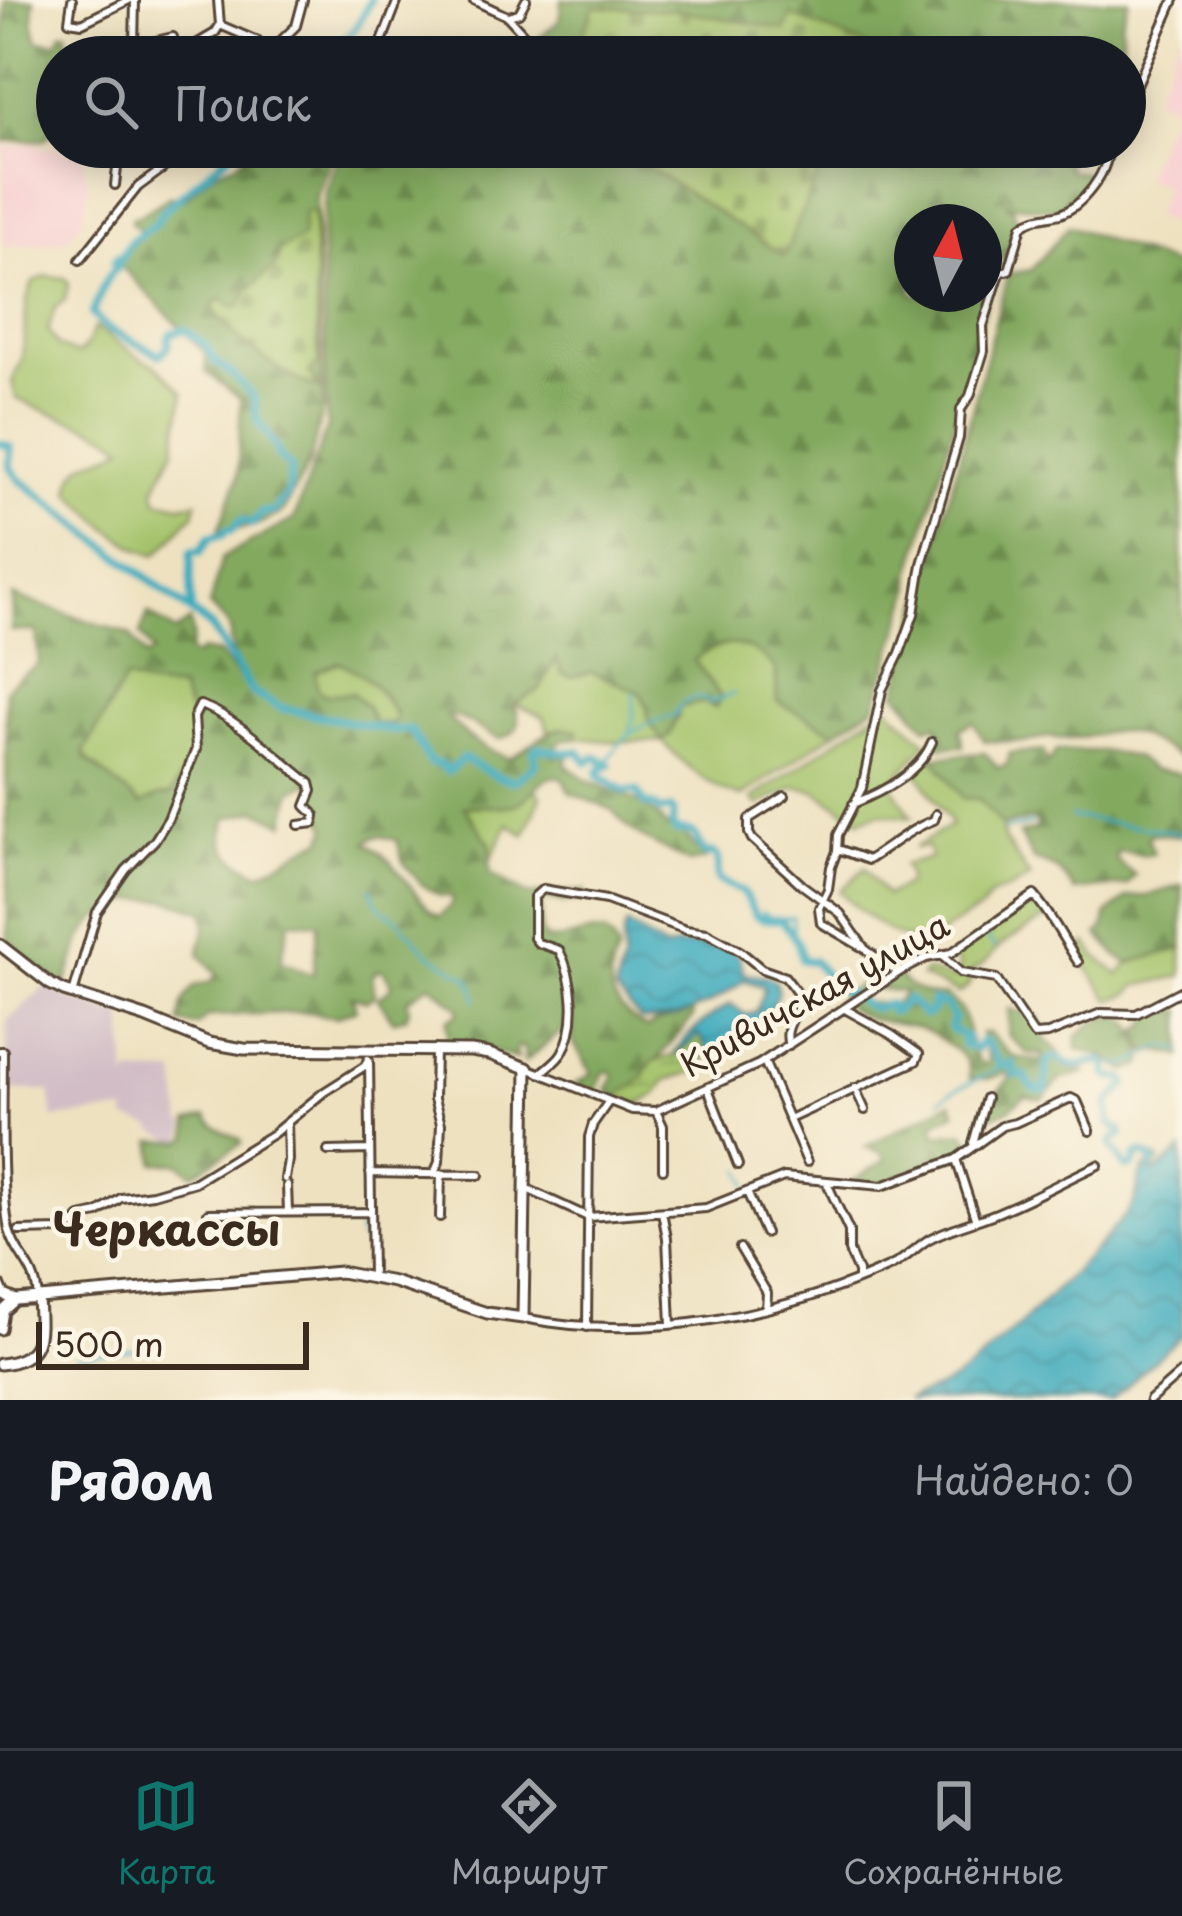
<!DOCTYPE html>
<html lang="ru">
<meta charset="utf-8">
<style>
:root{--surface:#171b24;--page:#242831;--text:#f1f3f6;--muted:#9ea1a6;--line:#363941;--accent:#0f766e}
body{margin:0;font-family:"Playpen Sans",sans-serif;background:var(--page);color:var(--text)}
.compass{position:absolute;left:894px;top:204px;width:108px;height:108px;border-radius:50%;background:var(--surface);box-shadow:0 6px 30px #0003;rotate:7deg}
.scale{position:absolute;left:36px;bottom:30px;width:273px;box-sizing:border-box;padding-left:12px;border:6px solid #3b2a1e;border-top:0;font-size:33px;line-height:42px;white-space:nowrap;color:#3b2a1e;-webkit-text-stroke:9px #fcf5e5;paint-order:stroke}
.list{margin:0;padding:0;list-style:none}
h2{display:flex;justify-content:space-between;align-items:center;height:156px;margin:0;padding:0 48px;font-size:51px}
h2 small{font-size:39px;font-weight:400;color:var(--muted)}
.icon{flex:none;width:66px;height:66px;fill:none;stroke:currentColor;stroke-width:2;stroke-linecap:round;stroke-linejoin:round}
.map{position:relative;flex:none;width:1182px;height:1400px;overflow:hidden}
.search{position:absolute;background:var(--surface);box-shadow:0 6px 30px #0003;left:36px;right:36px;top:36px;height:132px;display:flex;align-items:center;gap:30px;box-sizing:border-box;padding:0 42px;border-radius:66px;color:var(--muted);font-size:45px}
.sheet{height:348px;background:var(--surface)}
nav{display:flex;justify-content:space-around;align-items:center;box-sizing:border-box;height:168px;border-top:3px solid var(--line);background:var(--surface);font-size:33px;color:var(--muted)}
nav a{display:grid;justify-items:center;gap:6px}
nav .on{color:var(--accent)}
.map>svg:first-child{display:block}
.built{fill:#f7cfd1}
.industrial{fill:#d2bdc6}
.green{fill:#a4c36b;stroke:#707644;stroke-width:3}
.forest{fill:url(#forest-firs);stroke:#5f6a3e;stroke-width:3;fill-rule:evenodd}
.wetland{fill:url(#wetland-marsh);stroke:#707644;stroke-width:3}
.cemetery{fill:url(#cemetery-stones);stroke:#707644;stroke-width:3}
.water{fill:url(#water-waves);stroke:#3c6a6e;stroke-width:3}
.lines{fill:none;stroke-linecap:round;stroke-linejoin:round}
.stream{stroke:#3eabbd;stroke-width:3}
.river{stroke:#3eabbd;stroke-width:8}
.minor-casing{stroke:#564536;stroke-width:12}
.tertiary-casing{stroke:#564536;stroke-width:15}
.minor{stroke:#fff;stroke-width:6}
.tertiary{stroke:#fff;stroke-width:9}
.labels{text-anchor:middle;stroke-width:9;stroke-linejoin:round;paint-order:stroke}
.street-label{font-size:33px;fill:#3b2a1e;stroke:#fcf5e5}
.district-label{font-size:45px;font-weight:bold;fill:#3b2a1e;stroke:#fcf5e5}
</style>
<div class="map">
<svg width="1182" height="1400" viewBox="0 0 1182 1400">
<defs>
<pattern id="forest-firs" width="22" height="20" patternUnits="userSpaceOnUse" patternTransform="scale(3)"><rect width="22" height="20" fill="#83a95f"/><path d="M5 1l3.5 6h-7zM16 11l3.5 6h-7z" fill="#6c8a4e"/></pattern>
<pattern id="wetland-marsh" width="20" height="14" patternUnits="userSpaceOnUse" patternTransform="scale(3)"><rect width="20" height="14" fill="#a4c36b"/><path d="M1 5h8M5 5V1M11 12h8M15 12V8" fill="none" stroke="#879f57"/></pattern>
<pattern id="cemetery-stones" width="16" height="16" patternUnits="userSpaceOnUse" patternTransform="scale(3)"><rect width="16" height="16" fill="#a4c36b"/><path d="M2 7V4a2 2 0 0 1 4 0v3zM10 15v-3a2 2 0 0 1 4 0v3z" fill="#879f57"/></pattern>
<pattern id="water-waves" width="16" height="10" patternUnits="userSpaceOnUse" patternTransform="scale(3)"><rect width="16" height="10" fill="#3eabbd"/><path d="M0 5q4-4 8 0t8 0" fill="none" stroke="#358b99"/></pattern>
</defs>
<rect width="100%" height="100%" fill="#fcf5e5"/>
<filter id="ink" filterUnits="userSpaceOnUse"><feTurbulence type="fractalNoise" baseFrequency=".00833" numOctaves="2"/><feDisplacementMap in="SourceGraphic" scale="24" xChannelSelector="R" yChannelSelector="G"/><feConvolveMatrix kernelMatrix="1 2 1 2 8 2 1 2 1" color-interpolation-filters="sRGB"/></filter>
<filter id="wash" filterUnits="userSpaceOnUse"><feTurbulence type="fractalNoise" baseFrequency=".004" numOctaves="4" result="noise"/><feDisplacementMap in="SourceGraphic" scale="48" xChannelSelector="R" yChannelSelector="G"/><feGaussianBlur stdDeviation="2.7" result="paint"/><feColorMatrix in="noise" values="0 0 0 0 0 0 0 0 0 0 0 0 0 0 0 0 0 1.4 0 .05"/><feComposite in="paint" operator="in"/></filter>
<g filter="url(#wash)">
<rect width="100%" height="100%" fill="#eee1c0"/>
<!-- built -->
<path class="built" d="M 1182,31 L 1182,228 L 1154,216 L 1166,187 L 1144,177 L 1174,106 L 1154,97 Z
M 37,144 L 41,147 L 82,154 L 89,187 L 82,220 L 64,242 L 58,240 L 56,243 L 4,246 L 4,147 Z"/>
<!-- industrial -->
<path class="industrial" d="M 47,985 L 63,996 L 105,1010 L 106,1013 L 123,1014 L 127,1081 L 129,1074 L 176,1073 L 182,1122 L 186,1125 L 183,1140 L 174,1140 L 154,1131 L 153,1127 L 126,1119 L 126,1111 L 53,1118 L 50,1091 L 6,1091 L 7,1021 Z"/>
<!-- green -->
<path class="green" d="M 46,276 L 65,278 L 69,283 L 65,300 L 55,308 L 48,331 L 58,346 L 78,354 L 85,348 L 95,327 L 143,360 L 156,365 L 184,393 L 175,448 L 155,489 L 157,500 L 181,505 L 197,502 L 194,515 C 178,527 172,543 155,555 C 125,547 92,514 70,492 C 76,451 100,466 124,446 C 92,421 51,418 16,398 L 12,382 L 22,359 L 27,300 L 33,282 Z
M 731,643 L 758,650 L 776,669 L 777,701 L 835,732 L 741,797 C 709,787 685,766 662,741 L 617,742 L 576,738 L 577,730 L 564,728 L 548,731 L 544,717 L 515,704 L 540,689 L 556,657 L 562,674 L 571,677 L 592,672 L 640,692 L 647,706 L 648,720 L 662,740 L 678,717 L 680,707 L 705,702 L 715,707 L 721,697 L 694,660 L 704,652 Z
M 339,662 C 369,676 377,688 396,715 L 393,725 L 374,723 L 352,693 L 323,695 L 317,687 L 314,672 Z
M 125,679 L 152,687 L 180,689 L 192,719 L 195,751 L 171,795 L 159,796 L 141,805 L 86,759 L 84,752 Z
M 887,706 L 927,743 L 891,784 L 912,817 L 880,813 L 859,820 L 816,791 L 796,787 L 758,805 L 752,799 Z
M 933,757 L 963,798 L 979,798 L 1002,826 L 1004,839 L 1030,877 L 1010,889 L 991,895 L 980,910 L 949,927 L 931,946 C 895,940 865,918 840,891 L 865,868 L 886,896 L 907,884 L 908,875 L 903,865 L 931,858 L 927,847 L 914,848 L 952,825 L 917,772 Z
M 535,789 L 541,796 L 525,835 L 508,824 L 489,863 L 490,844 L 463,807 C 493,803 511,813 535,789 Z
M 1035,901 L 1049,916 C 1034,926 1017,934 1004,943 C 991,953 987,965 972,970 C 972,981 969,988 959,993 L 922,977 L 925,971 L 954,979 L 960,966 L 954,958 L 958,952 Z
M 1087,943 L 1096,956 L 1119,975 L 1129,963 L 1182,948 L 1182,976 L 1136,986 L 1129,994 L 1110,1000 L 1079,956 L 1078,951 Z"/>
<!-- forest -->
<path class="forest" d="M 5,0 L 34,0 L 33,22 L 38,41 L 58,42 L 62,32 L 67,32 L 68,57 L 57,57 L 57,127 L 44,140 L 4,141 Z
M 562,0 L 1129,0 L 1121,23 L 1124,57 L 536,57 L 536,41 L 559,21 Z
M 255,147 L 336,147 L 316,197 L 323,409 L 309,464 L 282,513 L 254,526 L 218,533 L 238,477 L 241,399 L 206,372 L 206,354 L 116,261 L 121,260 L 129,247 L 140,237 L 139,228 L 131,223 L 132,217 L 137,217 L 171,196 L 184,199 L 214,172 L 236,163 Z
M 341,147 L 1071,147 L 1065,161 L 1071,171 L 1091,173 L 1063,210 L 1005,204 L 1013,209 L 1017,220 L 1009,254 L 995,266 L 957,414 L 911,574 L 912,589 L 875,706 L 835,732 L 777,701 L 776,669 C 751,642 725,635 694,660 L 721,698 L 715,708 L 704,702 L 680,707 L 670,734 L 662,741 L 648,720 L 647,706 L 640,692 L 592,672 L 571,677 L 562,673 L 556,658 L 540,689 L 515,704 C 520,723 521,732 500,739 C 485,733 460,714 446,715 C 463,735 484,750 509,758 C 537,746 544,724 578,730 L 576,738 L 562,740 L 552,752 L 553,757 L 563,755 L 568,758 L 565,764 L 572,770 L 589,781 L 635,800 L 659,817 L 665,826 L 684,834 L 706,859 L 689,863 L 641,837 L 627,826 L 611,809 L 570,793 L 564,779 L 558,776 C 534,779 536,796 516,804 C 500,809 480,804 464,807 L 490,844 L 490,873 L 528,895 L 585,891 L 580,901 L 561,902 L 541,897 L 541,932 L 545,939 C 575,945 605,913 618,951 C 601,987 613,1009 646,1028 L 659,1021 L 692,1012 L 693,1017 L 636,1085 L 616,1096 L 607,1090 L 614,1078 L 613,1073 L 608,1071 L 603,1073 L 597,1092 L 576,1083 L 592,1074 L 573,1042 L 573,1005 L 569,1004 L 564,1030 L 524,1062 L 525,1049 L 519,1046 L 515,1052 L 517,1059 L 481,1048 L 436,1046 L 432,1043 L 448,1039 L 447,1020 L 458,1014 L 459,1008 L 430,984 L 407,1000 L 409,1009 L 406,1017 L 393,1021 L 378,998 L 390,989 L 392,984 L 383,970 L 377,970 L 372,976 L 375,996 L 367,1001 L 352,996 L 356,1009 L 336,1017 L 307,1012 L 208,1016 L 197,1026 L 180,1023 L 183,1003 L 194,986 L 211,982 L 217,974 L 199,954 L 206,925 L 203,911 L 164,899 L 131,900 L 97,918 L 82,937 L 65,986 L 23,956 L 8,939 L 6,690 C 14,676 28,675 39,663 L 36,631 L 11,631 L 13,596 L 129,634 L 146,657 L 153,652 L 140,634 L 148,613 L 175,632 L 190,621 L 193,635 L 189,652 L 195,657 L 201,651 L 219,654 L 239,677 L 230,639 C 235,625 218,615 209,606 L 222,558 L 294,519 L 327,427 L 322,231 L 325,195 ZM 912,222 L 984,222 L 984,294 L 912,294 ZM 339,662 C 366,674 380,689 396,714 L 393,725 L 374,723 L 367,707 L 352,693 L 323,695 L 317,687 L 315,672 ZM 125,679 L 152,687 L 180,689 L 192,718 L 194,751 L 171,795 L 159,796 L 141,805 L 86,759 L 84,752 ZM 306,784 L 314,786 L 319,814 L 328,828 L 322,840 C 299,848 282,864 259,873 C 233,859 216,851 227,818 L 257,810 L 285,824 L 292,791 ZM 380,836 L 397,840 L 403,862 L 421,884 L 439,895 L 453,897 L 451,905 L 439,917 L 428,909 L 391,862 L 367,842 L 372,838 ZM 290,921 L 319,923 L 313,975 L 281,961 Z
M 1069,226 L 1182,268 L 1182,758 C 1165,750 1146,736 1128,732 C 1102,727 1077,746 1050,736 L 1027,742 L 984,741 L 973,722 L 960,729 L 963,746 L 941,747 L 937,725 L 926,727 L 897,693 L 1008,274 L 1031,270 Z
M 1043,751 L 1048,764 L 1056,751 L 1104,751 L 1135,757 L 1152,770 L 1182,774 L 1182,836 L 1150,834 L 1148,839 L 1154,853 C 1141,858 1130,850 1116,852 L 1117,861 L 1135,875 L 1127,885 L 1074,891 C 1064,871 1054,866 1034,860 L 1019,834 L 1036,830 L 1038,823 L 1032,819 L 1002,826 L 979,799 L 963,798 L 933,757 L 985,753 L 998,768 L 1007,765 L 1010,753 Z
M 1182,885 L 1182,948 L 1129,963 L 1117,956 L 1098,935 L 1105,926 L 1107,914 L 1128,897 L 1146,896 Z
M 858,951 L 887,967 L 891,975 L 860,997 L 864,1003 L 896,1003 L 905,992 L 879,989 L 898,975 C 908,989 928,998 944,995 C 948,997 957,1005 960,1009 C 972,1026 965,1051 984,1065 L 989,1061 L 981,1033 L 989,1033 L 1013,1057 L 1042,1061 L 1043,1054 L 1027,1053 L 1008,1035 L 1009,1009 L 1039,1017 L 1044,1038 L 1060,1053 L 1066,1067 L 1087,1072 L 1061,1079 L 1042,1100 L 1025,1096 L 1008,1110 L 982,1121 L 996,1094 L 1012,1076 L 1004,1073 L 988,1079 L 970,1078 C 969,1061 965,1057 951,1047 C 940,1039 931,1032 918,1028 C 892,1021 854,1023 840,996 L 863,983 L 856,962 Z
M 1170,1007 L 1174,1012 L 1182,1010 L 1182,1056 L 1160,1051 L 1147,1052 L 1142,1045 L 1138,1030 L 1146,1026 L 1154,1012 Z
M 1116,1017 L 1129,1021 C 1137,1032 1146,1053 1142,1066 L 1127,1071 L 1104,1056 L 1077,1049 L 1077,1036 C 1090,1025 1098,1018 1116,1017 Z
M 951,1102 L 956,1112 L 933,1124 L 936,1135 L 965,1132 L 970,1140 L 966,1147 L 885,1183 L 854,1180 L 886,1160 L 881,1152 L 865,1147 Z
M 207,1117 C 214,1130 229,1132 241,1140 L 241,1144 L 193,1174 L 179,1163 L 155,1163 L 153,1141 L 183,1141 L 189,1137 L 189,1122 Z"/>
<!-- wetland -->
<path class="wetland" d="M 700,1034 L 708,1050 L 702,1057 L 707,1065 L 701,1070 L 666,1080 L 657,1094 L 641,1103 L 641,1105 L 616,1096 L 636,1085 L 653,1061 L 673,1056 Z"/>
<!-- cemetery -->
<path class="cemetery" d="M 594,7 L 679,10 L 785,30 L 791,15 L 869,47 L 865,57 L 573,57 Z
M 618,147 L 829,147 L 784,256 Z
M 313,211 L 319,362 L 309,373 L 320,388 C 285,379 230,337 212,306 L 222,298 L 231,307 L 240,307 L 245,293 L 277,264 L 279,250 L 302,238 L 304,213 Z"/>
<!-- water -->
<path class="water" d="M 627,925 L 666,949 C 679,943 727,943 737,954 C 742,960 742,968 745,974 L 766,976 L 775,981 L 778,992 L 765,1026 C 751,1032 741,1052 725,1055 C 718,1056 711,1055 705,1055 L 708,1049 L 699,1035 L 673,1056 C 683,1036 709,1016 731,1004 L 746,1015 L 756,1012 L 765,987 L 744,980 C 715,1003 681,1022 641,1020 L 616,992 C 616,981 620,974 623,963 C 626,949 619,940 627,925 Z
M 1182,1150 L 1182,1335 L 1111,1400 L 906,1400 C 921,1394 936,1390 950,1382 C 967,1372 980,1360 994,1347 C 1042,1306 1086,1261 1127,1213 C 1146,1191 1127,1181 1156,1158 L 1159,1161 L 1152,1172 L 1155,1173 Z"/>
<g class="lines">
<!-- stream -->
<path class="stream" d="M 630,731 L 634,715 L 634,693
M 608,761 C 623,733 645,723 675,715 L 680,705 L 695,697 L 712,702 L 734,694
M 1071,817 L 1182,833
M 1005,830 L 1032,824
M 371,888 L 378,905 L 396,918 L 428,953 L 469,978 L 475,991 L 476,1000
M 759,917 L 763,912 L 772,919
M 776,919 L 793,917 L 794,939
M 969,945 L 985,934 L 995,948
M 1147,1055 L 1163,1046 L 1182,1050
M 1107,1065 L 1117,1063 L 1124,1066 L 1145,1057
M 940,1100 C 950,1090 985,1077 1001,1067
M 742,1170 L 748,1185
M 359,1222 L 360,1236 L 369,1253
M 323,1278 L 344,1277
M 75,1356 L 141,1349"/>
<!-- river -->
<path class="river" d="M 321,57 C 346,42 360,27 370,0
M 0,443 L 11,447 L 10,466 L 19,479 L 211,627 L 253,693 L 281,708 L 394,731 L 410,729 L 431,764 L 438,763 L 448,772 L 463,758 L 498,777 L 514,781 L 536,765 L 534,751 L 537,747 C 550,750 563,755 579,751 L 587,762 L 597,757 L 610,765 L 599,771 L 599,776 L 625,791 L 637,791 L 645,804 L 653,805 L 661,811 L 671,809 L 674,813 L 672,824 L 675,831 C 699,830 694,835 705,854 L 713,853 L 718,857 L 718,880 L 743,892 L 755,915 L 762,919 L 782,920 L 798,943 L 802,960 L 813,961 C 823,970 830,984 842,991 C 845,992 848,992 851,994 C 868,1004 866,1013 887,1004 L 890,1004 L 890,1011 L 894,1012 L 908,999 L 925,1016 L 932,1011 L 933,1001 L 946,1005 L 954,1019 L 950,1026 L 952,1030 L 967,1037 L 963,1042 L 964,1046 L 978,1048 L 982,1041 L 987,1043 L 1001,1067 L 1013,1063 L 1014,1075 L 1024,1075 L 1033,1089 L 1046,1090 L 1047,1061 L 1059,1057 C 1072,1071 1086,1063 1103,1061 L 1108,1067 L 1106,1073 L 1111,1078 L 1123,1078 L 1127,1085 L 1108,1104 L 1110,1123 L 1121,1131 L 1122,1135 L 1113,1140 L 1111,1145 L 1126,1167 L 1131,1167 L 1136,1161 L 1135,1156 L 1141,1153 L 1152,1159 L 1153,1164
M 191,609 L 191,553 L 193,550 L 200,552 L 209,538 L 223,535 L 227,530 L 232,531 L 241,520 L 252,524 L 263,512 L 273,512 L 288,494 L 291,468 L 279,457 L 276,447 L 257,420 L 254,397 L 229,371 L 215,362 L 206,345 L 185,330 L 172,333 L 168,339 L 169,345 L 160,355 L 108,329 L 92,314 C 101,298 102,277 118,267 L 114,262 L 117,257 L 120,259 L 131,241 L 155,224 L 162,212 L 237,147"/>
</g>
</g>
<g filter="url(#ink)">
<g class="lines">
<defs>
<path id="minor" d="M 72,0 L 69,21 L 82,23 L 129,0
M 135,0 L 134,46 L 173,37
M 218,0 L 220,25
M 473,0 L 507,16 L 529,40 L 554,57
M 508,16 L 519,13 L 526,0
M 220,25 L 255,40
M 256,40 L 263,47 L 264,57 L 296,26 L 303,0
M 529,41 L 533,46 L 533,57
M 174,57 L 215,33 L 220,25
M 376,57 L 398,0
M 1125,112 L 1174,0
M 115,185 L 117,168 L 131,147
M 80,260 L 138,187 L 192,147
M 785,796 L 749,819 L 749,833 L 752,839 L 802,885 L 840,913 L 865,949 L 898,973
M 853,804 C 882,792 920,773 932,742
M 837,851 L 841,850 L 868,860 C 891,846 910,829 934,820 L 936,814
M 865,949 L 821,923 L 819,908 L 828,889 L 831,867 L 837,851 L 838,835 L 862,788 L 882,690 L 900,653 L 914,614 L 922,564 L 959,438 L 961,409 L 970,396 L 984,351 L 983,326 L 998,279 L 1001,272 L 1009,270 L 1022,226 C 1035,216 1045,218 1060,214 C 1083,206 1107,173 1108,151
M 941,955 L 961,973 L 996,979 L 1034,1035 L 1048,1034 L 1101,1013 L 1136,1014 L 1182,990
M 73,994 L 97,912 L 126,870 L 155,840 L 168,819 L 196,749 L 194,717 L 200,705 C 232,714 282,761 310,783 L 312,791 L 306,806 L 315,815 L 314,823 L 299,825
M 0,1051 L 3,1051 C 3,1102 0,1183 9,1230 C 17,1259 36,1264 38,1299
M 369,1061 L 372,1277
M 764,1061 L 807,1162
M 527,1068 L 632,1110 L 656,1111 L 759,1064 L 901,971 L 926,958 L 951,953 L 1034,895 C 1052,916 1063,939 1078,962
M 541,1073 C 548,1067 557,1061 562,1053 C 579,1024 574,978 559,950 L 538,943 L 534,938 L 534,897 L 543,889 L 606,900 L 686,930 L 707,933 L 740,951 L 762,969 L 785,977 L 801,998 C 799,1015 782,1026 789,1045
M 855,1088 L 865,1110
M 709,1091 L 738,1165
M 656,1111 L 663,1126 L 663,1169
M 789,1119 L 916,1061 L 919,1054 L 892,1035 L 845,1009
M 973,1143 L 986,1098
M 328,1151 L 369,1150
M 956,1159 L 975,1218
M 370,1173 L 479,1175
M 434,1174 L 439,1162 L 441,1124 L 434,1099 L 435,1049
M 285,1179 L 288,1160 L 287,1123
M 826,1181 L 849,1231 L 849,1251 L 858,1272 L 858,1278
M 287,1185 L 288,1212
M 525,1188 L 588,1217 L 706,1208 L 784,1177 L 882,1186 L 956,1159 L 1002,1126 L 1015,1123 L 1071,1098 L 1077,1101 L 1090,1131
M 747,1192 L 765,1233
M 662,1212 L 667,1238 L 671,1324
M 208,1213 L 370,1212
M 440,1217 L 441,1174
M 19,1231 L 61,1230 L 73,1225 L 80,1217 L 98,1213 L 121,1198 L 153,1194 L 195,1182 L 273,1134 L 324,1092 L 365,1066 L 368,1059
M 740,1248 L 767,1293 L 766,1309
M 523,1318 C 646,1342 778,1317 891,1266 C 906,1259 916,1247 929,1239 C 953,1226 981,1221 1006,1209 C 1037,1196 1067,1179 1098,1165
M 587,1327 L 589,1137 L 593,1124 L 609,1101
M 1150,1400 L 1182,1372"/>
<path id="tertiary" d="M 0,945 L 50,984 L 64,991 L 145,1017 L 209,1043 L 244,1049 L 471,1051 L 489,1054 L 527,1068 L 523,1318 L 487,1313 L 394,1282 L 340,1272 L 16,1300 L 4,1295 L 0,1286
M 0,1329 L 3,1311 L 14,1301
M 0,1364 C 44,1360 40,1334 38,1299"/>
</defs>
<!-- minor casing -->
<use href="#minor" class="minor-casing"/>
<!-- tertiary casing -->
<use href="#tertiary" class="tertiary-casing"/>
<!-- minor -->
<use href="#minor" class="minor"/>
<!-- tertiary -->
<use href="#tertiary" class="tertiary"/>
</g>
</g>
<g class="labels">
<!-- street labels -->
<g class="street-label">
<text transform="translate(815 995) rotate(-29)" y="12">Кривичская улица</text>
</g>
<!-- district labels -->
<g class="district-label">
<text x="166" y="1246">Черкассы</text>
</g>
</g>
</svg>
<svg class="compass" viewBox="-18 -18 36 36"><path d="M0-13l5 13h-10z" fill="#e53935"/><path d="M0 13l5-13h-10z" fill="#9ea1a6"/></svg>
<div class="scale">500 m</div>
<div class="search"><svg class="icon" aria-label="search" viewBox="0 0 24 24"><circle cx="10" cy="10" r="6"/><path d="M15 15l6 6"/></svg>Поиск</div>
</div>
<section class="sheet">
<h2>Рядом<small>Найдено: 0</small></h2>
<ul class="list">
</ul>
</section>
<nav>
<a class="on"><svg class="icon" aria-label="map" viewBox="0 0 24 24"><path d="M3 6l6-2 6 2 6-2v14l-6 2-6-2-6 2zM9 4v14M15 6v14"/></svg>Карта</a>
<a><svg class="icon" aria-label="directions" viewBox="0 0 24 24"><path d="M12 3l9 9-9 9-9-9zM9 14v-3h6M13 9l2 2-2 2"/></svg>Маршрут</a>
<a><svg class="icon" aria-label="saved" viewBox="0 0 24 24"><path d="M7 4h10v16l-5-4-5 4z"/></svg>Сохранённые</a>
</nav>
